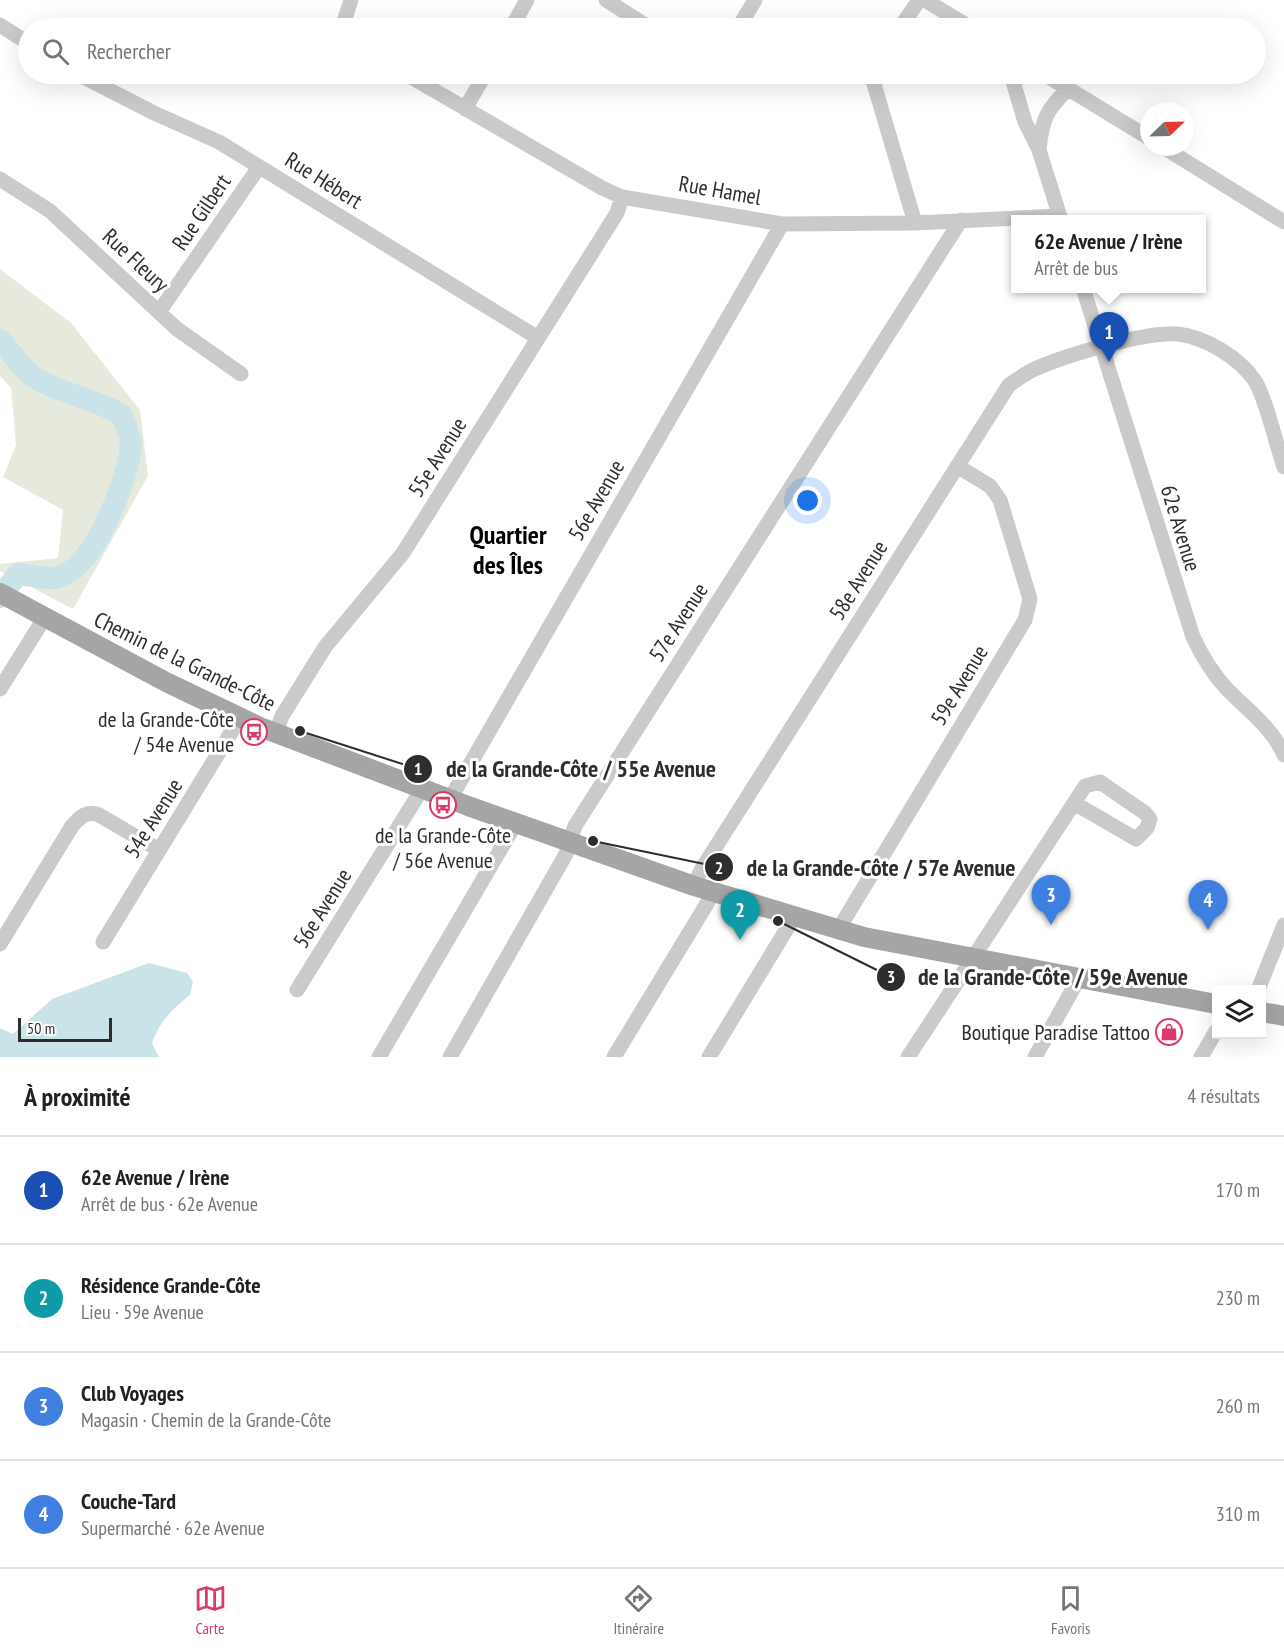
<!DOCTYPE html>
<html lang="fr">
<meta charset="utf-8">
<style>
:root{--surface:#fff;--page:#f2f2f2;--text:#202124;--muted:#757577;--line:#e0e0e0;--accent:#da3a65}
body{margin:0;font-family:"PT Sans Narrow",sans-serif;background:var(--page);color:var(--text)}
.controls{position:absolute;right:18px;bottom:18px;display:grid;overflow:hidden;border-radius:0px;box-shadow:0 6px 24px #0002}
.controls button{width:54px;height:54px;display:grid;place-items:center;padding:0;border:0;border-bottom:2px solid var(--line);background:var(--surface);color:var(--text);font:30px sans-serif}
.compass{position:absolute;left:1140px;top:102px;width:54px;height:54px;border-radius:50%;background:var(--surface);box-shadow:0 6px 24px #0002;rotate:67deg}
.scale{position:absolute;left:18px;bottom:15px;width:94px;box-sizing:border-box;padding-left:6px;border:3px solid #2d2d2d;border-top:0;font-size:16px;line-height:21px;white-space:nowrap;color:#2d2d2d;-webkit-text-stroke:4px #fff;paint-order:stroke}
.you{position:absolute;left:808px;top:501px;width:21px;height:21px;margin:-15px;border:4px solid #fff;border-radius:50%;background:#1a73e8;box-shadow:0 0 0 9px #1a73e833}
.badge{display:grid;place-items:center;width:39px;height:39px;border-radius:50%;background:var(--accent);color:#fff;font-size:20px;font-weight:700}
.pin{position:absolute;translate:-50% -50px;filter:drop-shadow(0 2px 3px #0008)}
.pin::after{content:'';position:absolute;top:32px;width:21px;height:18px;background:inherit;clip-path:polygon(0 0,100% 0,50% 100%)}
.popup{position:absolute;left:1011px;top:215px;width:195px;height:78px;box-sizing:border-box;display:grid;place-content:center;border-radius:0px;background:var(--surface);filter:drop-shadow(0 2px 4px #0005);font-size:20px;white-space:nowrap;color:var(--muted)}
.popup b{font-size:22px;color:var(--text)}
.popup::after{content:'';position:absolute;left:50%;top:100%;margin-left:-12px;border:12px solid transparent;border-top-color:var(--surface)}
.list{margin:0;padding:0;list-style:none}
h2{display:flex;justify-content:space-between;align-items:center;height:78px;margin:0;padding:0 24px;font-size:26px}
h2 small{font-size:20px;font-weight:400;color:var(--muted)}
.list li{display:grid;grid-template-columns:39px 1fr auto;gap:18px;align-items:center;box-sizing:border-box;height:108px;padding:0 24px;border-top:2px solid var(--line)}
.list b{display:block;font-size:22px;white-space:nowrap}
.list p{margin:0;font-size:20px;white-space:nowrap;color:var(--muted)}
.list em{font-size:20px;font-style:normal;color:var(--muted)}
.icon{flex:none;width:33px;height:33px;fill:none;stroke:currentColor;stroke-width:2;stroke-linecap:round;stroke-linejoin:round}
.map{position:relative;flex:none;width:1284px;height:1057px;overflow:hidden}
.search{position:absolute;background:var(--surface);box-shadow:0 6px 24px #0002;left:18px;right:18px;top:18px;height:66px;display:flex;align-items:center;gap:15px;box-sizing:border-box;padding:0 21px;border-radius:33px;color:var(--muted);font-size:22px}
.sheet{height:510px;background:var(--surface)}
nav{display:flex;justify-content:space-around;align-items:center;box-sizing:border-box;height:84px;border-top:2px solid var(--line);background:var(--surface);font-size:16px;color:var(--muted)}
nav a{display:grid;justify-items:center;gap:3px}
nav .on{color:var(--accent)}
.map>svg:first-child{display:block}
.green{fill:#e6eadc}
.water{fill:#c9e3e9}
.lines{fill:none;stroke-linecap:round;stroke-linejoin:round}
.river{stroke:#c9e3e9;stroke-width:22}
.minor{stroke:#cacaca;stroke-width:15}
.major{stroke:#a5a5a5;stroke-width:20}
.labels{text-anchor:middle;stroke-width:6;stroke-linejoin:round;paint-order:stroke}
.street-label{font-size:22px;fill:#2d2d2d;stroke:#fff}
.poi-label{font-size:22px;fill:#2d2d2d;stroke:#fff;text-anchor:end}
.quarter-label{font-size:26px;font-weight:bold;fill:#000;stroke:#fff}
.leader{fill:none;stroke:#2d2d2d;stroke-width:2}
.callout-dot{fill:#2d2d2d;stroke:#fff;stroke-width:2}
.mark-label{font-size:18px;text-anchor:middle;font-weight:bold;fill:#fff}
.callout-label{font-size:24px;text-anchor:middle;font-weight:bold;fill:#2d2d2d;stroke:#fff;stroke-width:6;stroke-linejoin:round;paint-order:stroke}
</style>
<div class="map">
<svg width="1284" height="1057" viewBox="0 0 1284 1057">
<rect width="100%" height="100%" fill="#fff"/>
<!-- green -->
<path class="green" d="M 0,269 L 71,323 L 140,410 L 148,476 L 73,609 L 0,571 L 0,564 L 58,558 L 63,510 L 3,477 L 16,445 L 11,388 L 0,376 Z"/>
<!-- water -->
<path class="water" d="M 149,963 L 187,973 L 193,982 L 190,995 C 172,1009 160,1021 152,1043 L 159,1057 L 0,1057 L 0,1028 L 13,1034 L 52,999 Z"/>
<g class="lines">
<!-- river -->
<path class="river" d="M 0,340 C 11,351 22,370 35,378 C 63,395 95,398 122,415 C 125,424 131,437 131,446 C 128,479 93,573 55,578 C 44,579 30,575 18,574 L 0,597"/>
<!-- minor -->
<path class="minor" d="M 606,0 L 650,28
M 925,0 L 971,28
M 0,25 L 28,43
M 342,28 L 351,0
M 511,28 L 527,0
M 738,28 L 755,0
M 900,28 L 919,0
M 78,74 L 154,113 L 219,142 L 538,338
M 406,74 L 602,188 L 622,197 L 782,224 L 915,223 L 1060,216
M 873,74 L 872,77 L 915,223
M 1013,74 L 1012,78 L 1025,122 L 1039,150 L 1061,220
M 1044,74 L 1149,138
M 465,109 L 485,74
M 1163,147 L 1284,222
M 1039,150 C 1042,120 1046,110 1068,89
M 0,179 L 50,211 L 177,329 L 241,374
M 1083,288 L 1193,637 C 1202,656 1212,673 1226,688 C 1247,710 1272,727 1284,755
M 159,312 L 259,167
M 0,689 L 45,617
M 276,732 L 282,716 L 325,647 L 403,553 L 617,213 L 622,197
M 450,799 L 782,224
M 694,886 L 701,870 L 1009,385 C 1018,379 1027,372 1037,368 C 1067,355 1147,331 1178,334 C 1205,337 1240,358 1255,381 C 1265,396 1277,447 1284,467
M 838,930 L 1025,620 L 1030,599 L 1000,500 L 990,486 L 957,466
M 103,942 L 240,718
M 0,944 L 72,826 C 80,817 87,810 99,815 L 159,850
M 297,990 L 422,789
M 1258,990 L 1284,925
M 379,1057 L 516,823
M 450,1057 L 566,854 L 575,826 L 961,220
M 614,1057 L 714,892
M 709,1057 L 794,917
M 908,1057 L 980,947 L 1074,803 L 1085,786 L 1100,782 L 1145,813 L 1150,819 L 1147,828 L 1136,839 L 1074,803
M 1035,1057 L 1079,978
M 1201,1057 L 1216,1031"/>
<!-- major -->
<path class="major" d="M 0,593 L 166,682 L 260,727 L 468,806 L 694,886 L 864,937 L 1216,1004
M 1262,1012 L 1284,1016"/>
</g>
<!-- icons -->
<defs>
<symbol id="bus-ring" viewBox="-11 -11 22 22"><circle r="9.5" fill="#fff" stroke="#da3a65" stroke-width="1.5"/><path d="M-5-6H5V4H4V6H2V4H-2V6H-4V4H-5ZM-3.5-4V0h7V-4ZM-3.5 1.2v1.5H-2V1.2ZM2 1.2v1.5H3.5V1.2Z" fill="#da3a65"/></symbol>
<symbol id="shop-ring" viewBox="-11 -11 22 22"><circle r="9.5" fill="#fff" stroke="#da3a65" stroke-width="1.5"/><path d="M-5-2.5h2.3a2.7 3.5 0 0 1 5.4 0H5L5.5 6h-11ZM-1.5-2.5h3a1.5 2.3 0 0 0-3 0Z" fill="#da3a65"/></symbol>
</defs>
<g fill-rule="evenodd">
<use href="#bus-ring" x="239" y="717" width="30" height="30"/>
<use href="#bus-ring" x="428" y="790" width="30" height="30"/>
<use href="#shop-ring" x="1154" y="1017" width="30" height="30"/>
</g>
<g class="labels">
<!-- street labels -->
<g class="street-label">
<text transform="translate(324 180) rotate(32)" y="8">Rue Hébert</text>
<text transform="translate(720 190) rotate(10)" y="8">Rue Hamel</text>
<text transform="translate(201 212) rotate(-56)" y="8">Rue Gilbert</text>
<text transform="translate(136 260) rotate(43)" y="8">Rue Fleury</text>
<text transform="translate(437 457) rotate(-58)" y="8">55e Avenue</text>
<text transform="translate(596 500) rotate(-60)" y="8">56e Avenue</text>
<text transform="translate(1181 528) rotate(73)" y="8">62e Avenue</text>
<text transform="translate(858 580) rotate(-58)" y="8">58e Avenue</text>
<text transform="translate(678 622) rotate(-57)" y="8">57e Avenue</text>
<text transform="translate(185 661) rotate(26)" y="8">Chemin de la Grande-Côte</text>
<text transform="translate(959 685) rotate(-59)" y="8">59e Avenue</text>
<text transform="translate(153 818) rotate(-58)" y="8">54e Avenue</text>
<text transform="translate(322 908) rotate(-58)" y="8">56e Avenue</text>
</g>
<!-- poi labels -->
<g class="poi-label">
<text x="234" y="727">de la Grande-Côte<tspan x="234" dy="25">/ 54e Avenue</tspan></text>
<text x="443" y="843" text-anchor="middle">de la Grande-Côte<tspan x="443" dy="25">/ 56e Avenue</tspan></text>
<text x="1150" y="1040">Boutique Paradise Tattoo</text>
</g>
<!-- quarter labels -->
<g class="quarter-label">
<text x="508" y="544">Quartier<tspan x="508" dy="30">des Îles</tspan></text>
</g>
</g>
<!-- callouts -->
<path class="leader" d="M300 731L418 769M593 841L719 867M778 921L891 977"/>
<g class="callout-dot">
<circle cx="300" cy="731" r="6"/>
<circle cx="593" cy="841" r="6"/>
<circle cx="778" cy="921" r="6"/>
<circle cx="418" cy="769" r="15"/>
<circle cx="719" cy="867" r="15"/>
<circle cx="891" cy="977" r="15"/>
</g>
<g class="mark-label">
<text x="418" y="775">1</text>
<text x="719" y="874">2</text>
<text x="891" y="983">3</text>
</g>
<g class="callout-label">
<text x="581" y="777">de la Grande-Côte / 55e Avenue</text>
<text x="881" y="876">de la Grande-Côte / 57e Avenue</text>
<text x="1053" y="985">de la Grande-Côte / 59e Avenue</text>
</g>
</svg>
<div class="controls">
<button><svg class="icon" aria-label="layers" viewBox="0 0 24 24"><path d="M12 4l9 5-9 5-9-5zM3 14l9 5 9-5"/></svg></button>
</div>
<svg class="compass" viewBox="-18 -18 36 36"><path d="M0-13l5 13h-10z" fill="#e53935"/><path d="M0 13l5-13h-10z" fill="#757577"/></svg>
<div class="scale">50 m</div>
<div class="you"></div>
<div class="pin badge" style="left:1109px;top:362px;background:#1a4fb4">1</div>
<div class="popup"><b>62e Avenue / Irène</b>Arrêt de bus</div>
<div class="pin badge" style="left:740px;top:940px;background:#0f9aa8">2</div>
<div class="pin badge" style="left:1051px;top:925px;background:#3f7fe0">3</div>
<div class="pin badge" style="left:1208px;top:930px;background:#3f7fe0">4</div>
<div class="search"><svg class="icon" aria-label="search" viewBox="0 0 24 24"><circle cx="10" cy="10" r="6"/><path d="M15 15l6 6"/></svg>Rechercher</div>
</div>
<section class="sheet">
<h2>À proximité<small>4 résultats</small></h2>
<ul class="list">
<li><span class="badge" style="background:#1a4fb4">1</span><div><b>62e Avenue / Irène</b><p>Arrêt de bus · 62e Avenue</p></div><em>170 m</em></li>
<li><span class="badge" style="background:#0f9aa8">2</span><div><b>Résidence Grande-Côte</b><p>Lieu · 59e Avenue</p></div><em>230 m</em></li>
<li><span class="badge" style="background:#3f7fe0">3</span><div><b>Club Voyages</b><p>Magasin · Chemin de la Grande-Côte</p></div><em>260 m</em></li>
<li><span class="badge" style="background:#3f7fe0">4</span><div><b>Couche-Tard</b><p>Supermarché · 62e Avenue</p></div><em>310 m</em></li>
</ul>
</section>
<nav>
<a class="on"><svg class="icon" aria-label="map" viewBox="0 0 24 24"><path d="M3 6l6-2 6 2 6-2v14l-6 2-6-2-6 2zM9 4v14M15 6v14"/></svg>Carte</a>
<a><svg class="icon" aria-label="directions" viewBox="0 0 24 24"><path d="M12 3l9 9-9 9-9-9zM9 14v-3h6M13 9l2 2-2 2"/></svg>Itinéraire</a>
<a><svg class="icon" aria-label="saved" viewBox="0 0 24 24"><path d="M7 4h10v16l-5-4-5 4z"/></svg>Favoris</a>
</nav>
